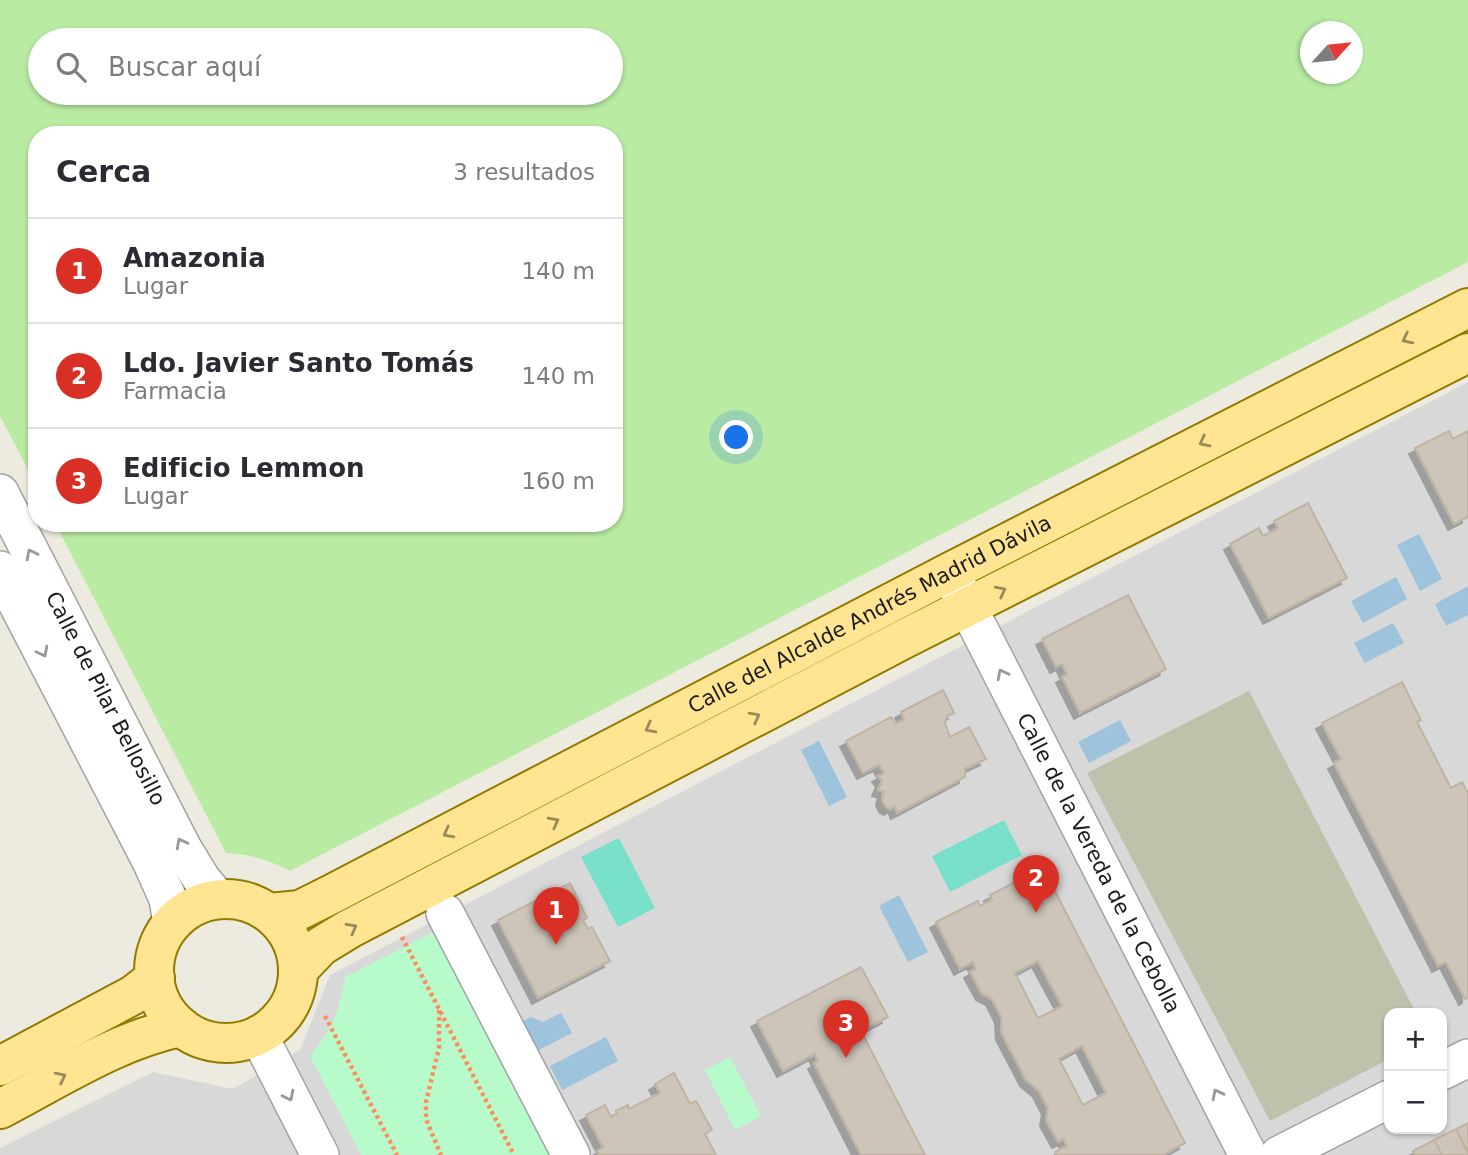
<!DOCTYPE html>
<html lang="es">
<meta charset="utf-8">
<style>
:root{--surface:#fff;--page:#f7f7f7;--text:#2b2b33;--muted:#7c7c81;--line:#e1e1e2;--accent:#d93025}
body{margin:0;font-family:"DejaVu Sans",sans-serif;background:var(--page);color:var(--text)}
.controls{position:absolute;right:21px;bottom:21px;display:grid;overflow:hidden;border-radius:14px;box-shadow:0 2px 5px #0004}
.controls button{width:63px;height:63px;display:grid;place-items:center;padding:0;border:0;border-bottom:2px solid var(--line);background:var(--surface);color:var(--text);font:35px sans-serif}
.compass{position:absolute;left:1300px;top:21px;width:63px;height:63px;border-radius:50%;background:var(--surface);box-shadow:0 2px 5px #0004;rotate:63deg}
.you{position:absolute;left:737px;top:438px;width:24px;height:24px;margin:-18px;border:5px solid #fff;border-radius:50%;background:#1a73e8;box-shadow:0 0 0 10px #1a73e833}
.badge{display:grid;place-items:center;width:46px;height:46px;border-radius:50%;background:var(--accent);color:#fff;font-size:23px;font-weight:700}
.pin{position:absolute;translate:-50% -58px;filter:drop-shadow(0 2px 4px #0008)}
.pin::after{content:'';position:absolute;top:37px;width:24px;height:21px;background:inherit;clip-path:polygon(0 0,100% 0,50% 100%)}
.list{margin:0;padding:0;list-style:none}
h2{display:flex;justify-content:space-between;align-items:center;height:91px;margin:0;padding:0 28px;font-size:30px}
h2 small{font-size:23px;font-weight:400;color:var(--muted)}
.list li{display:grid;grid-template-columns:46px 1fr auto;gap:21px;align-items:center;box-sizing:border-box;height:105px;padding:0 28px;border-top:2px solid var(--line)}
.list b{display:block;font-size:26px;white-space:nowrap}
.list p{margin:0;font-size:23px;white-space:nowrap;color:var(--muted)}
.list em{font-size:23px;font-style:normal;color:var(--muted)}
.icon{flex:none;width:38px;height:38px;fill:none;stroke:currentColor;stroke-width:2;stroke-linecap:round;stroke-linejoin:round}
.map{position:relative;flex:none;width:1468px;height:1155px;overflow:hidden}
.search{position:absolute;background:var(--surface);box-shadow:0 2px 5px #0004;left:28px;top:28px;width:595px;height:77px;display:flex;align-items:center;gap:18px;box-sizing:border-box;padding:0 24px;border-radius:38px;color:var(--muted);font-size:26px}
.panel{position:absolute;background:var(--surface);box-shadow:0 2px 5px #0004;left:28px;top:126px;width:595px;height:406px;border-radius:28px}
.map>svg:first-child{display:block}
.residential{fill:#d9d8d8;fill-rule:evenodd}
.construction{fill:#bec2ab}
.grass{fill:#b9eba2;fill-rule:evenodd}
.park{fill:#b8fbca}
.pitch{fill:#79e0cb}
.water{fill:#9dc3dd}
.building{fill:#cdc5b9;stroke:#bfb4a1;stroke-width:2;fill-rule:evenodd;filter:url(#shadow)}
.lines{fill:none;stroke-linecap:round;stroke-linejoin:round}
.minor-casing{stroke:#a2a2a2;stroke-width:40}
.major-casing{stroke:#917b00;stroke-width:42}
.path{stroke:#ff8c5f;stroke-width:4.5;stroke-dasharray:3.5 3.5;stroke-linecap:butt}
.minor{stroke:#fff;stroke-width:37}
.major{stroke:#ffe492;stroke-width:38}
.oneway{stroke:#988a5c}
.oneway2{stroke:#989898}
.labels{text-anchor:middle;stroke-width:7;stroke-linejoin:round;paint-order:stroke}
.street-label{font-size:21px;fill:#1b1b1b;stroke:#fff}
</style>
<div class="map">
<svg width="1468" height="1155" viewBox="0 0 1468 1155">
<defs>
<filter id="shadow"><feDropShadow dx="-6" dy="6" stdDeviation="0" flood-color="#0004"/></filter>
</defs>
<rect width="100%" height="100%" fill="#edebdf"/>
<!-- residential -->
<path class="residential" d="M 1468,382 L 1468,1155 L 0,1155 L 0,1148 L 153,1072 L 233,1089 L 300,1050 L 330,975 ZM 1389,1013 L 1442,1013 L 1442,1129 L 1389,1129 Z"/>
<!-- construction -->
<path class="construction" d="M 1249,691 L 1416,1013 L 1389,1013 L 1389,1059 L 1270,1121 L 1087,773 Z"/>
<!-- grass -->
<path class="grass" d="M 0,0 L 1468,0 L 1468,262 L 290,871 C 269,860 250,854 226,853 L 55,523 L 614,523 L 614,135 L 37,135 L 37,487 L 0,416 ZM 1310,32 L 1352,32 L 1352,74 L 1310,74 ZM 611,40 L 611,93 L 40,93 L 40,40 Z"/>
<!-- park -->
<path class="park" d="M 459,919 L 581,1155 L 361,1155 L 310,1056 C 331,1032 341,1008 345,977 Z
M 730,1057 L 761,1116 L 735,1130 L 705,1070 Z"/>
<!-- pitch -->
<path class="pitch" d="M 1004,820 L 1022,855 L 950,892 L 932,856 Z
M 619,838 L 655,908 L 618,927 L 581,857 Z"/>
<!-- water -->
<path class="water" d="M 1419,534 L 1442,579 L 1420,591 L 1397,545 Z
M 1396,577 L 1407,599 L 1363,623 L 1351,601 Z
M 1468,586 L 1468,615 L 1446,626 L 1435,604 Z
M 1393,623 L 1404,643 L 1365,663 L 1354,643 Z
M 1120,720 L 1131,741 L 1089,763 L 1078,742 Z
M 819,741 L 847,797 L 829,806 L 801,750 Z
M 899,895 L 928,952 L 908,962 L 879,906 Z
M 561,1013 L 572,1033 L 535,1052 L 521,1025 L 523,1021 L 531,1017 L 543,1022 Z
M 606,1037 L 618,1061 L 562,1090 L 550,1066 Z"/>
<!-- building -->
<path class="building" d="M 1449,431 L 1453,439 L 1468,431 L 1468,517 L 1454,524 L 1415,448 Z
M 1308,503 L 1347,578 L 1269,618 L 1230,544 L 1259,528 L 1263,536 L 1278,528 L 1274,521 Z
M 1128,595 L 1166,669 L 1080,713 L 1062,677 L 1067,674 L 1062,664 L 1056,667 L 1042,639 Z
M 1402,682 L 1421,720 L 1417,722 L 1451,788 L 1462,782 L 1468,793 L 1468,997 L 1465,999 L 1446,962 L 1438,966 L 1334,763 L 1341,759 L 1322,723 Z
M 943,690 L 954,713 L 947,716 L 945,723 L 950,737 L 969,727 L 986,759 L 965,769 L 965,777 L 897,813 L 894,806 L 890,809 L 886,807 L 882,800 L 884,792 L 878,790 L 882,781 L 878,776 L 884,773 L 879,765 L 863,773 L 846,741 L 891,717 L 895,724 L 904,719 L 901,712 Z
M 1043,868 L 1185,1143 L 1163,1155 L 1057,1155 L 1055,1152 L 1067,1146 L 1064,1139 L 1058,1142 L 1046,1120 L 1048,1109 L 1039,1091 L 1026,1080 L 1002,1034 L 1001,1017 L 992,999 L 982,994 L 970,972 L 976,969 L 973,962 L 960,969 L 936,922 L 978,901 L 980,906 L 992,900 L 990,895 ZM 1038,961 L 1062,1006 L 1038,1018 L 1015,973 ZM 1082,1046 L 1106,1093 L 1083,1105 L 1059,1059 Z
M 570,883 L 587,918 L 583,920 L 588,929 L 592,927 L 610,961 L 538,998 L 498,920 Z
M 861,967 L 888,1017 L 861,1031 L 925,1155 L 861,1155 L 814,1063 L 818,1061 L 815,1054 L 783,1071 L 757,1021 Z
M 674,1073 L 690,1104 L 696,1101 L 712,1130 L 705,1134 L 716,1155 L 599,1155 L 597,1151 L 603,1147 L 586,1115 L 605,1105 L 611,1117 L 617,1114 L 616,1111 L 628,1105 L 629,1109 L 660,1093 L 655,1084 Z
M 1468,1123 L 1468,1152 L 1456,1129 Z
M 1456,1129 L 1468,1155 L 1442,1155 L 1434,1140 Z
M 1434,1140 L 1442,1155 L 1415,1155 L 1413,1151 Z"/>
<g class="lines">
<defs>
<g id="minor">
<path id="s1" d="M 0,493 L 182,847 L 202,880 L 218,899"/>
<path d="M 0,570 L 152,863 L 168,899 L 172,923"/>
<path id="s2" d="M 954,580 L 1248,1155"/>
<path d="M 445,913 L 571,1155"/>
<path d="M 259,1036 L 320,1155"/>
<path d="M 1442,1071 L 1468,1058"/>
<path d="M 1279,1155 L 1389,1099"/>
</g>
<g id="major">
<circle cx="226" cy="971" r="72"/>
<path id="s3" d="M 270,913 L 300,910 L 332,894 L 950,572 L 1468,308"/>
<path d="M 299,969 L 321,946 L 349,929 L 904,639 L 1468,353"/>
<path d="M 0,1066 L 133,995 L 155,978"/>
<path d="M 0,1109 C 58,1079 117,1040 181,1027"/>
</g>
</defs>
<!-- minor casing -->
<use href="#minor" class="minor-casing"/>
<!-- major casing -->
<use href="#major" class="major-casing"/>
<!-- path -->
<path class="path" d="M 402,937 L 514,1155
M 439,1010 L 439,1048 L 426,1102 L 426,1119 L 441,1155
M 325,1016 L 397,1155"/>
<!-- minor -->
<use href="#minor" class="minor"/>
<!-- major -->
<use href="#major" class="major"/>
</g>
<!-- one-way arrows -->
<defs><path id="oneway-chevron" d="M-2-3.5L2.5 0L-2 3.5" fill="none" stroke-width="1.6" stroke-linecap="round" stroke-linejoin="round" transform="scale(1.75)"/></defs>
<g class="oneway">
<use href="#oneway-chevron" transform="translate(1407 339) rotate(153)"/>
<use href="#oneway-chevron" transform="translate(1204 442) rotate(153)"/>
<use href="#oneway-chevron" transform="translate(1001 591) rotate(-27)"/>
<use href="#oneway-chevron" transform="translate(755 717) rotate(-28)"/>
<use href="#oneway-chevron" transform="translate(650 728) rotate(152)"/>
<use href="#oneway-chevron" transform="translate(554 822) rotate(-28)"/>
<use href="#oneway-chevron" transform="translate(448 833) rotate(152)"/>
<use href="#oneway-chevron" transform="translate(352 928) rotate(-29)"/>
<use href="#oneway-chevron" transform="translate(61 1077) rotate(-27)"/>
</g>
<g class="oneway2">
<use href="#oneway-chevron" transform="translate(31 554) rotate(-117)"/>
<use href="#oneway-chevron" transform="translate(43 652) rotate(63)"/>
<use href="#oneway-chevron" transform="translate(1002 674) rotate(-117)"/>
<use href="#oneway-chevron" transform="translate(181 843) rotate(-118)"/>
<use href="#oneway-chevron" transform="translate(1217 1094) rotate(-117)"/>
<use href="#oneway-chevron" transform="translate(289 1096) rotate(63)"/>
</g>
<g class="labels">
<!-- street labels -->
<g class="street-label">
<text dy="7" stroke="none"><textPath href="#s3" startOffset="672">Calle del Alcalde Andrés Madrid Dávila</textPath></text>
<text dy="7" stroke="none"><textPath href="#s1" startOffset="231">Calle de Pilar Bellosillo</textPath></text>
<text dy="7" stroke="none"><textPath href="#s2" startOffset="318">Calle de la Vereda de la Cebolla</textPath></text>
</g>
</g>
</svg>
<div class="controls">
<button>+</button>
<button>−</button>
</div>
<svg class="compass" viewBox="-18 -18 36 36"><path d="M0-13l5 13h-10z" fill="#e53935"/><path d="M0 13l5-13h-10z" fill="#7c7c81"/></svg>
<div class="you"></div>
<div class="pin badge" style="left:556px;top:945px">1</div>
<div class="pin badge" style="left:1036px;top:913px">2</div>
<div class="pin badge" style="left:846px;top:1058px">3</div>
<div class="search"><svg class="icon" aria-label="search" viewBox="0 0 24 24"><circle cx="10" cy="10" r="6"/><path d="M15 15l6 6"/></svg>Buscar aquí</div>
<section class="panel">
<h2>Cerca<small>3 resultados</small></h2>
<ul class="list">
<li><span class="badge">1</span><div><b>Amazonia</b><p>Lugar</p></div><em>140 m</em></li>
<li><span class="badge">2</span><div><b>Ldo. Javier Santo Tomás</b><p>Farmacia</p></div><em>140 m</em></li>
<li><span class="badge">3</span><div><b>Edificio Lemmon</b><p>Lugar</p></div><em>160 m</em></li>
</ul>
</section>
</div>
